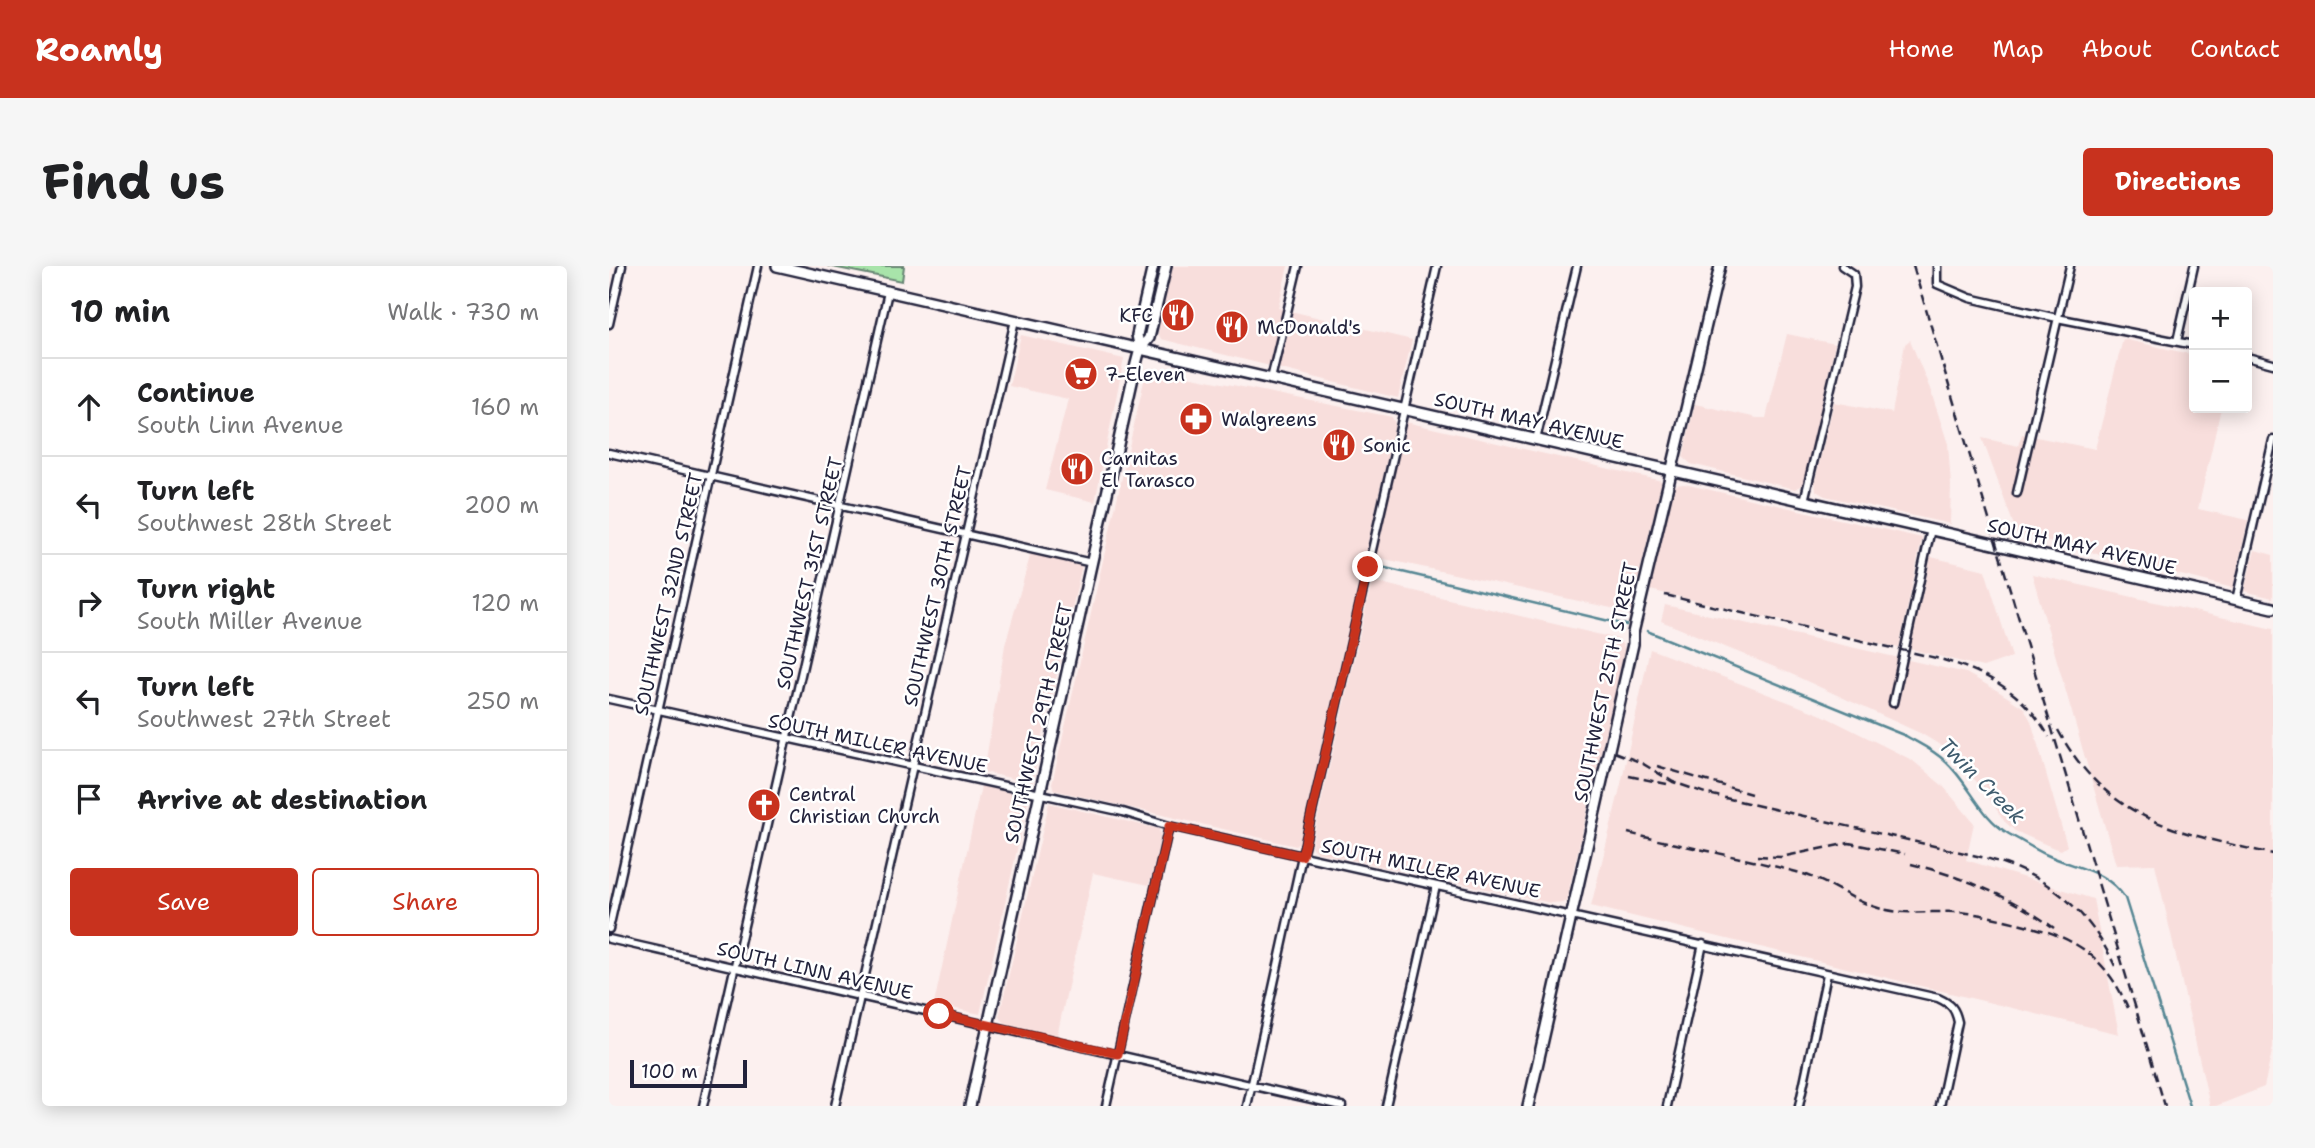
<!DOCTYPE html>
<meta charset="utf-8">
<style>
:root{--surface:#fff;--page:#f6f6f6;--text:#202124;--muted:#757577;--line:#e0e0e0;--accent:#c8321e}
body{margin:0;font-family:"Shantell Sans",sans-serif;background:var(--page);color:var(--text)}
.controls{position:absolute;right:21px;top:21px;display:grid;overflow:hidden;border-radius:7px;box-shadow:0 4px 18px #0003}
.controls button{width:63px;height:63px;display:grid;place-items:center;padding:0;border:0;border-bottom:2px solid var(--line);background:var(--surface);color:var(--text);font:35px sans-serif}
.scale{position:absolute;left:21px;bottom:18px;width:117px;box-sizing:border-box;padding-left:7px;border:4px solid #22223b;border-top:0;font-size:19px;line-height:24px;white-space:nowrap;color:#22223b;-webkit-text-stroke:5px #fff;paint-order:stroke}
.stop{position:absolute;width:21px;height:21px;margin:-16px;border:5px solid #c8321e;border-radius:50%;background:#fff}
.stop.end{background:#c8321e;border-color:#fff;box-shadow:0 2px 7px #0008}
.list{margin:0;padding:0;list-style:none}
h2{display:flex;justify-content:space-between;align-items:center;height:91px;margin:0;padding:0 28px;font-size:30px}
h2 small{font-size:23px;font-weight:400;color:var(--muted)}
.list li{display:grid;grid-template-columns:46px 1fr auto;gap:21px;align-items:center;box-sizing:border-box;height:98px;padding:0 28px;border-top:2px solid var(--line)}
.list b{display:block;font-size:26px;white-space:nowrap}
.list p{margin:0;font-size:23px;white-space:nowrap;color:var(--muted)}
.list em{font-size:23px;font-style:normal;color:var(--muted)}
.actions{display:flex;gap:14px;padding:21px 28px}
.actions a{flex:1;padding:16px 0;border:2px solid var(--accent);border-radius:7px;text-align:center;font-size:24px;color:var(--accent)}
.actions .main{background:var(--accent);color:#fff}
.icon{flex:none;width:38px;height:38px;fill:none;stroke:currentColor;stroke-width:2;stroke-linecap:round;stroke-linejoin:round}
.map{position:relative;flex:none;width:1664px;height:840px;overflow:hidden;border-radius:7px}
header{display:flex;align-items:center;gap:42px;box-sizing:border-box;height:98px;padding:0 35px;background:var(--accent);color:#fff}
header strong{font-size:33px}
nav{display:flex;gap:38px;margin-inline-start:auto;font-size:24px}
.intro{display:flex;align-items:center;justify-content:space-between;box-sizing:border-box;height:168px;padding:0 42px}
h1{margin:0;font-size:49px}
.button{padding:18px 32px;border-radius:7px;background:var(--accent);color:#fff;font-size:24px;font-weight:700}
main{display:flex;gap:42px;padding:0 42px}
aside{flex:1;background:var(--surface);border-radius:7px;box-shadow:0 4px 18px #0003}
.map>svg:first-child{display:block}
.built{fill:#f8dedc}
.green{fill:#a8e4aa;stroke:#658372;stroke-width:2}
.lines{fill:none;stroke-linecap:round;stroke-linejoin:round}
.stream{stroke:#558693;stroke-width:2.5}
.street-casing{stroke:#22223b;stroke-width:11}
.secondary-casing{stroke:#22223b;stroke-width:14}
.street{stroke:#fff;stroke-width:6}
.secondary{stroke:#fff;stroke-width:9}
.rail{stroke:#22223b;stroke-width:2.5;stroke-dasharray:10 5;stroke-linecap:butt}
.route{stroke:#c8321e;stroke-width:9}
.labels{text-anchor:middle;stroke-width:5;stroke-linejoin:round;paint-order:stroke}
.poi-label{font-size:19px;fill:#22223b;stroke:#fff;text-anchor:start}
.street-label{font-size:19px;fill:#22223b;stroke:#fff}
.water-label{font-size:21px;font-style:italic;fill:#405c6e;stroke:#fff}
</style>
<header>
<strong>Roamly</strong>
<nav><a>Home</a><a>Map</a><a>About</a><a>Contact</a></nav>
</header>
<div class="intro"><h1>Find us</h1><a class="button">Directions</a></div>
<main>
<aside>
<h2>10 min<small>Walk · 730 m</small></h2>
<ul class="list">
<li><svg class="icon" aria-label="ahead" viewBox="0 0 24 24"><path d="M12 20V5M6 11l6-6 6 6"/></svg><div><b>Continue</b><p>South Linn Avenue</p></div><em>160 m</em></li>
<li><svg class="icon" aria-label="left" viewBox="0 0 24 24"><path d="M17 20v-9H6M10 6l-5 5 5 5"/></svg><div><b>Turn left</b><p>Southwest 28th Street</p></div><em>200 m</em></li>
<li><svg class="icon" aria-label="right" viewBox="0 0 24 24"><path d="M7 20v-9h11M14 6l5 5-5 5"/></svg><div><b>Turn right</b><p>South Miller Avenue</p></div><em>120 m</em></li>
<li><svg class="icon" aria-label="left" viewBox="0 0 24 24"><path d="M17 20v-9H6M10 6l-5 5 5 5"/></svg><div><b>Turn left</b><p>Southwest 27th Street</p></div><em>250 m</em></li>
<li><svg class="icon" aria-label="arrive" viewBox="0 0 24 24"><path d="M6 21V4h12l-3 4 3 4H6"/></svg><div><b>Arrive at destination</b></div></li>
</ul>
<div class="actions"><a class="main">Save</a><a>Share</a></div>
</aside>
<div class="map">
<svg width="1664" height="840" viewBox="0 0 1664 840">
<rect width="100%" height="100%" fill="#fcf0ef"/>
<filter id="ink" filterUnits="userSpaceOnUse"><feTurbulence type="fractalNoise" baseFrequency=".0143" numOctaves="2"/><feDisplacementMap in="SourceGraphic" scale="14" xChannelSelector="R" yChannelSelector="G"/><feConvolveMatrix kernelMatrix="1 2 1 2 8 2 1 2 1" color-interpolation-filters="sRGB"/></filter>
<g filter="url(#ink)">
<!-- built -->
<path class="built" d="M 563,0 L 679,0 L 669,42 L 803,74 L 789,132 L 552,73 L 549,67 Z
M 1178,68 L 1226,78 L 1195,218 L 1186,223 L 1082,198 L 1074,191 L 1086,138 L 1148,152 L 1157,152 Z
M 412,69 L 515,93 L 486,236 L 436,224 L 459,133 L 400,120 Z
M 1514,73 L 1585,89 L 1585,142 L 1612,142 L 1589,243 L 1639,254 L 1624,322 L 1408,268 L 1373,172 L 1409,180 L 1413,168 L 1486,183 Z
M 1301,74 L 1321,123 L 1339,178 L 1342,219 L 1341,258 L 1216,230 L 1207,225 L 1206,215 L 1225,136 L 1283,147 L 1296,78 Z
M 538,102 L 783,151 L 786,158 L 691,576 L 687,580 L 445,524 L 443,518 Z
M 797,156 L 1053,215 L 1021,346 L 766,291 Z
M 1075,218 L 1313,272 L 1290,382 L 1041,324 L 1063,223 L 1066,219 Z
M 1646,284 L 1664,289 L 1664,332 L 1635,325 Z
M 422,287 L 473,299 L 423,517 L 375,506 L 396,379 Z
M 1322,291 L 1376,304 L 1403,391 L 1374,401 L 1301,383 Z
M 1423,308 L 1664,363 L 1664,781 L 1655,821 L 1607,840 L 1601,840 L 1546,598 L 1507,599 Z
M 763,315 L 1009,373 L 1016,382 L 957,636 L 942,637 L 707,586 L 702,581 Z
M 1056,339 L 1357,407 L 1389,425 L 1415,442 L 1422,455 L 1458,580 L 1452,584 L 1445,582 L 1406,565 L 1395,555 L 1379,530 L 1353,498 L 1336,482 L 1313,468 L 1180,407 L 1052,355 Z
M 1041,383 L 1213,449 L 1303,494 L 1334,520 L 1365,557 L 1357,594 L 1484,633 L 1510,768 L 982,640 L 1012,518 Z
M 372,520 L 415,530 L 419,535 L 371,748 L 325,738 Z
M 440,537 L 550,563 L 552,573 L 540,619 L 484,607 L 448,770 L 397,758 L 390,751 Z"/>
<!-- green -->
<path class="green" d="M 219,0 L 295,0 L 293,15 Z"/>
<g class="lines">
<!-- stream -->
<path class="stream" d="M 768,300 L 1017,359
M 1038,365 L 1297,470 C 1311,478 1325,484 1337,496 C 1361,518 1371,551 1400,568 C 1413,575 1425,583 1438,589 C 1466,602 1498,604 1516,632 L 1581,840"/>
<defs>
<path id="street" d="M 1328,0 L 1328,18 L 1361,32 L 1448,52 L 1585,79
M 0,58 L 13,0
M 1568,75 L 1585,0
M 1638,91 L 1664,98
M 662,113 L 689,0
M 927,174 L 968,0
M 0,187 L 483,297
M 1408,227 L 1461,0
M 1195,235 L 1246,21 L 1245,8 L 1233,0
M 1627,334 L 1664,174
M 0,433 L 514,546 L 560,560 L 1329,732 C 1342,738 1346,742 1349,756 L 1331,840
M 1284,437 L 1322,263
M 0,663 L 149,0
M 0,673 L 733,840
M 94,840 L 279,26
M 226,840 L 406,54
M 497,840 L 560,560
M 638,840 L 693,590 L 828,0
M 777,840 L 827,620
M 1058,840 L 1094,678
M 1190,840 L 1218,708"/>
<path id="secondary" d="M 168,0 L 1664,342
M 531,83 L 528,69 L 544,0
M 361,840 L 527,98 L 531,83 L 540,72 L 557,0
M 919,840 L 1024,378 L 1024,367 L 1111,0"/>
</defs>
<!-- street casing -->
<use href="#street" class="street-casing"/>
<!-- secondary casing -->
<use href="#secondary" class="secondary-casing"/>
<!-- street -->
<use href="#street" class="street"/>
<!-- secondary -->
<use href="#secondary" class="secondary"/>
<!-- rail -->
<path class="rail" d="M 1304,0 L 1556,840
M 1056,329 L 1327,392 C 1374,404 1416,426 1440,471
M 1449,464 C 1499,556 1571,567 1664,588
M 1005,486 L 1031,496 L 1064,516 L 1099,528 L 1377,592 C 1437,608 1479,643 1506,700
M 1048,500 L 1142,528
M 1020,510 L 1058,518
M 1019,567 C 1076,581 1134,591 1191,607 C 1220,615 1244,636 1273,643 C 1297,649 1323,645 1348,646 C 1366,647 1383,651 1400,655 C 1459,669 1493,683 1519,742
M 1148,590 L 1172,591 L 1240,577 L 1296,588
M 1302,598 C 1355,611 1401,630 1445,662"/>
</g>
</g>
<g class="lines" filter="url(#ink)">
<!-- route -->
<path class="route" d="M 330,748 L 509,788 L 560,560 L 693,590 L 759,301"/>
</g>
<!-- icons -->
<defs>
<symbol id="restaurant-disc" viewBox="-11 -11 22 22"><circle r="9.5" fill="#c8321e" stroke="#fff"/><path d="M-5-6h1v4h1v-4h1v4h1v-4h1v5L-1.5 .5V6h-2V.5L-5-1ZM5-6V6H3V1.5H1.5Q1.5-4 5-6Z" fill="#fff"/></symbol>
<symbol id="supermarket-disc" viewBox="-11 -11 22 22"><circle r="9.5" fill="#c8321e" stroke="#fff"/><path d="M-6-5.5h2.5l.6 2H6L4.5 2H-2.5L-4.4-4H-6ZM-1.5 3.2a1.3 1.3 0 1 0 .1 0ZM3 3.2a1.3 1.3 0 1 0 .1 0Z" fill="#fff"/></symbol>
<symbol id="pharmacy-disc" viewBox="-11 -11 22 22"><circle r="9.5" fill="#c8321e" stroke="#fff"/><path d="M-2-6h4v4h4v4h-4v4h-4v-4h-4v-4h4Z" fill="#fff"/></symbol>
<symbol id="church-disc" viewBox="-11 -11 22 22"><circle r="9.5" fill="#c8321e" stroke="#fff"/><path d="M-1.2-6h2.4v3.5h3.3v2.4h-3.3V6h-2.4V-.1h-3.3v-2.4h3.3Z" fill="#fff"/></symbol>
</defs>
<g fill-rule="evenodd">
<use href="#restaurant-disc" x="550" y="30" width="38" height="38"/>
<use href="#restaurant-disc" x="604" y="42" width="38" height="38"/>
<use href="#supermarket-disc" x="453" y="89" width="38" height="38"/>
<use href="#pharmacy-disc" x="568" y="134" width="38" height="38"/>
<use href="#restaurant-disc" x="711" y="160" width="38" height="38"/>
<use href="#restaurant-disc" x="449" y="184" width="38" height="38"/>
<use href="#church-disc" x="136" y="520" width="38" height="38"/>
</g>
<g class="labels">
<!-- poi labels -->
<g class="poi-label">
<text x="544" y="56" text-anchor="end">KFC</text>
<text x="648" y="68">McDonald's</text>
<text x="496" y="115">7-Eleven</text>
<text x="612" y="160">Walgreens</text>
<text x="754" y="186">Sonic</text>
<text x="492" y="199">Carnitas<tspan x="492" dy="22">El Tarasco</tspan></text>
<text x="180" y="535">Central<tspan x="180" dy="22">Christian Church</tspan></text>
</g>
<!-- street labels -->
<g class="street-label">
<text transform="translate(920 154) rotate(13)" y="7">SOUTH MAY AVENUE</text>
<text transform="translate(1473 280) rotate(13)" y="7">SOUTH MAY AVENUE</text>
<text transform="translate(200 307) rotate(-77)" y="7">SOUTHWEST 31ST STREET</text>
<text transform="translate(328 320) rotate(-77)" y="7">SOUTHWEST 30TH STREET</text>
<text transform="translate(59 328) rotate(-77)" y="7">SOUTHWEST 32ND STREET</text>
<text transform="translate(996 416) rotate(-78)" y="7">SOUTHWEST 25TH STREET</text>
<text transform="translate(429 457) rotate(-77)" y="7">SOUTHWEST 29TH STREET</text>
<text transform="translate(269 477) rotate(12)" y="7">SOUTH MILLER AVENUE</text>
<text transform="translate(822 602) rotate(12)" y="7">SOUTH MILLER AVENUE</text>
<text transform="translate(206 704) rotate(13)" y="7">SOUTH LINN AVENUE</text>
</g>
<!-- water labels -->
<g class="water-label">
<text transform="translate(1373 515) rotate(45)" y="7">Twin Creek</text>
</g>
</g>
</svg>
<div class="controls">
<button>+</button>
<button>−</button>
</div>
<div class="scale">100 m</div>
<div class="stop" style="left:330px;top:748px"></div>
<div class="stop end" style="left:759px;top:301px"></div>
</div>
</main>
